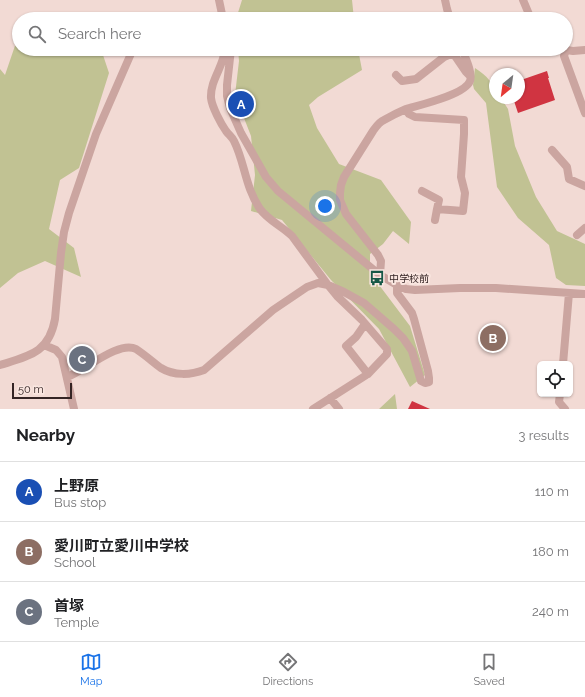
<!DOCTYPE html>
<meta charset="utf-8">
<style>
:root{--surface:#fff;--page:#f6f6f6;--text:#202124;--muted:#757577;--line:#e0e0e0;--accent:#1a73e8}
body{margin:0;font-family:Raleway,"Noto Sans JP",sans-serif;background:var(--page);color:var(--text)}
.controls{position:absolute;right:12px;bottom:12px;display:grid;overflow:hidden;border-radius:6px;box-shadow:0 1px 3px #0004}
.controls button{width:36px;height:36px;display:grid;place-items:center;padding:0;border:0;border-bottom:1px solid var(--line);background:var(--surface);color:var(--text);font:20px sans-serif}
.compass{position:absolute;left:489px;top:68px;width:36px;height:36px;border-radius:50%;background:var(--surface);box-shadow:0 1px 3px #0004;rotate:209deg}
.scale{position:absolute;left:12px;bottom:10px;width:60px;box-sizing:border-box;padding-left:4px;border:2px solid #342424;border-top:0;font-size:11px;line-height:14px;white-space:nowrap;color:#342424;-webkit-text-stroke:3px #fae6e0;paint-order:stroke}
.you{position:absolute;left:325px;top:206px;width:14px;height:14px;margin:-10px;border:3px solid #fff;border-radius:50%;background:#1a73e8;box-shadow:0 0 0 6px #1a73e833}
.badge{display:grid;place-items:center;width:26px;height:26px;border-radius:50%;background:var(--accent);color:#fff;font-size:13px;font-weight:700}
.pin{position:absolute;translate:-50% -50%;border:2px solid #fff;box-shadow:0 1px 4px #0006}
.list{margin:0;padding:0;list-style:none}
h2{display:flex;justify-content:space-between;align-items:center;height:52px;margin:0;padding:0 16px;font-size:17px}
h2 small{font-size:13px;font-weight:400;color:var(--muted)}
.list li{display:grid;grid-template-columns:26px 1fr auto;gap:12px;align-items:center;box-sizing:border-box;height:60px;padding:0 16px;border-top:1px solid var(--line)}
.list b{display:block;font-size:15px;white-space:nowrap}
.list p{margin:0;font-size:13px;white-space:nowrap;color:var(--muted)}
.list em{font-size:13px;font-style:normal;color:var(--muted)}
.icon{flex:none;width:22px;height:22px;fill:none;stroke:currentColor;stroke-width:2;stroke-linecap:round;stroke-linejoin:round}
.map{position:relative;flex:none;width:585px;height:409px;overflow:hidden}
.search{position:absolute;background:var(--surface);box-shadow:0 1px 3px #0004;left:12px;right:12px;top:12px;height:44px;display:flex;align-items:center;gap:10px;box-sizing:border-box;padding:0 14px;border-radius:22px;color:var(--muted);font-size:15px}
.sheet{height:232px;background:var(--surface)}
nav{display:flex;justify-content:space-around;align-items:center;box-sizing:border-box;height:56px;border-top:1px solid var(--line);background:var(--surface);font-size:11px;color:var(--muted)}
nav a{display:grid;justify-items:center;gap:2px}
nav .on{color:var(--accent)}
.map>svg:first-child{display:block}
.green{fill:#c1c293}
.building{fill:#d03441}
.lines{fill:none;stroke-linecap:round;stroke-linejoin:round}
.minor{stroke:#cba5a0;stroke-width:8}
.labels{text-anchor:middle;stroke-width:4;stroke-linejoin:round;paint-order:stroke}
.poi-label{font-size:10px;fill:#342424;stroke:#fae6e0;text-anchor:start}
</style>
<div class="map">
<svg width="585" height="409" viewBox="0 0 585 409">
<rect width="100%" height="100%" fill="#f2dad4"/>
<!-- green -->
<path class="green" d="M 242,0 L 352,0 L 354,19 L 236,19 Z
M 19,34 L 19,49 L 101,49 L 109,73 L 79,168 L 60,180 L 49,229 L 74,248 L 81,277 L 45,261 L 18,273 L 0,288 L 0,69 L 5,75 Z
M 238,49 L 358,49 L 362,70 L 318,97 L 309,105 L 317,128 L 339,164 L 381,180 L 411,222 L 409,244 L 393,231 L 383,244 L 370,254 L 370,273 L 410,326 L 425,375 L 410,387 L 379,329 L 331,280 L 282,220 L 251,211 L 255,175 L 251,136 L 235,95 L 239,61 Z
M 475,68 C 487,76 495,83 495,98 L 501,98 L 508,109 L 515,146 L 536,197 L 557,231 L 585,244 L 585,286 L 566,285 L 556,278 L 549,245 L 518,218 L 497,187 L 486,103 L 474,89 L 473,85 Z
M 395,394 L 397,409 L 379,409 Z"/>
<!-- building -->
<path class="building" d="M 547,71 L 549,78 L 548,78 L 555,100 L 518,113 L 513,98 L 519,98 L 519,84 L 522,83 L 521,80 Z
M 412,401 L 430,409 L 408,409 Z"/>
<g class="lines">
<!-- minor -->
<path class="minor" d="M 219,0 L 223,19
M 445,0 L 447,9 L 450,19
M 523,0 L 531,19
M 225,49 C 224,66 210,80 211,98 C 212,107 221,124 226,131 C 229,135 232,137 234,141 C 245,163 245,187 260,209 C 269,221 282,226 292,236 L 328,285 L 337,296 L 362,320 L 387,349 L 387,354 L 368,374 L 313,409
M 231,49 L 227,85 L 227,96 L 230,108 L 241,133 L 266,177 L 278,191 L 380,275 L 397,285 L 406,289 L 415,290 L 460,288 L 496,288 L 585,294
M 560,49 L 573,51 L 585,50
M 566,50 L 564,56 L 585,113
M 396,75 L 402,81 L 416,79 L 444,57 L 453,53 L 466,72 L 470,76
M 406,110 L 409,114 L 415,117 L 464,120 L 464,134 L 461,177 L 465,193 L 463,211 L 437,209 L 435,220
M 552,150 L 567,167 L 569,179 L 585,186
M 422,191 L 439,200 L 437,209
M 577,235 L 585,228
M 380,275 L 381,261 L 378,255 L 346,214 L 340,200 L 340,193 L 341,185 L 344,177 L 373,131 C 376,127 379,122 384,120 C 391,116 399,112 406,109 C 419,105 465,95 470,81 C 473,73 465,57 462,49
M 365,324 L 356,337 L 346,346 L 368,374
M 44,345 L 56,350 L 62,357 L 74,409
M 563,364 L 569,293
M 0,365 C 29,356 49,353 55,319 L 61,253 L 64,232 L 69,213 L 96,134 L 133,49
M 67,377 C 84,371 119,340 136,349 C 145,355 153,362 161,368 C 174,376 191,375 204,370 L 273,310 L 307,287 L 318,283 L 328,285 L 344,292 L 364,303 L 394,329 L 403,338 L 412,351 L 421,381 L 425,383 L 429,382 L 429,378 L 428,371 L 414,319 L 412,313 L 397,293 L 397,285
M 560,394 L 559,402 L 565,409
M 330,398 L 339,409"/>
</g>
<!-- icons -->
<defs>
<symbol id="bus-bare" viewBox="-9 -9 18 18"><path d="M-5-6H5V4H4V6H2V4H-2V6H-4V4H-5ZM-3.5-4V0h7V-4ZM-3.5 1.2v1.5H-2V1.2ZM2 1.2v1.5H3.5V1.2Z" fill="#175847" stroke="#fae6e0" stroke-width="2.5" paint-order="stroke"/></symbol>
</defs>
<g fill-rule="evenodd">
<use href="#bus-bare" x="366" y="267" width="22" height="22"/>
</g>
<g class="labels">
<!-- poi labels -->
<g class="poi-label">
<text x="389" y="282">中学校前</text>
</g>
</g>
</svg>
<div class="controls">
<button><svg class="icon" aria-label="locate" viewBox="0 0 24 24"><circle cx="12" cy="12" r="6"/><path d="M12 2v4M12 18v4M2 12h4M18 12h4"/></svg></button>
</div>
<svg class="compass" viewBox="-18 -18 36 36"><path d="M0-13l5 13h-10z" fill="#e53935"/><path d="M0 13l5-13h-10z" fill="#757577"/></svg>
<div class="scale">50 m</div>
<div class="you"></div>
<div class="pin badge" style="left:241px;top:104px;background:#1a4fb4">A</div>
<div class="pin badge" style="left:493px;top:338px;background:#8d6e63">B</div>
<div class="pin badge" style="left:82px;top:359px;background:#6b7280">C</div>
<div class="search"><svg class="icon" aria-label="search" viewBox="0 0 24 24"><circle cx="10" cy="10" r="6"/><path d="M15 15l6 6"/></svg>Search here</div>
</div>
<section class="sheet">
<h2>Nearby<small>3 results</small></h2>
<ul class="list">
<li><span class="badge" style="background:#1a4fb4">A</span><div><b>上野原</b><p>Bus stop</p></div><em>110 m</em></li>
<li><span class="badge" style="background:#8d6e63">B</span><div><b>愛川町立愛川中学校</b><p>School</p></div><em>180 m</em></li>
<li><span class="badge" style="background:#6b7280">C</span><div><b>首塚</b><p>Temple</p></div><em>240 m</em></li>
</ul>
</section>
<nav>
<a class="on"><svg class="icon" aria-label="map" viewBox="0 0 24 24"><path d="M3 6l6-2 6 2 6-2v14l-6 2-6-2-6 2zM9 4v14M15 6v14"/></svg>Map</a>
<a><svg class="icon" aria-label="directions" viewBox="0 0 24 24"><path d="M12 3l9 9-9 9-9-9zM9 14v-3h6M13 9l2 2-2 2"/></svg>Directions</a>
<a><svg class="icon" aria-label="saved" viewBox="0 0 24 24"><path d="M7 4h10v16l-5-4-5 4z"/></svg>Saved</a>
</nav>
